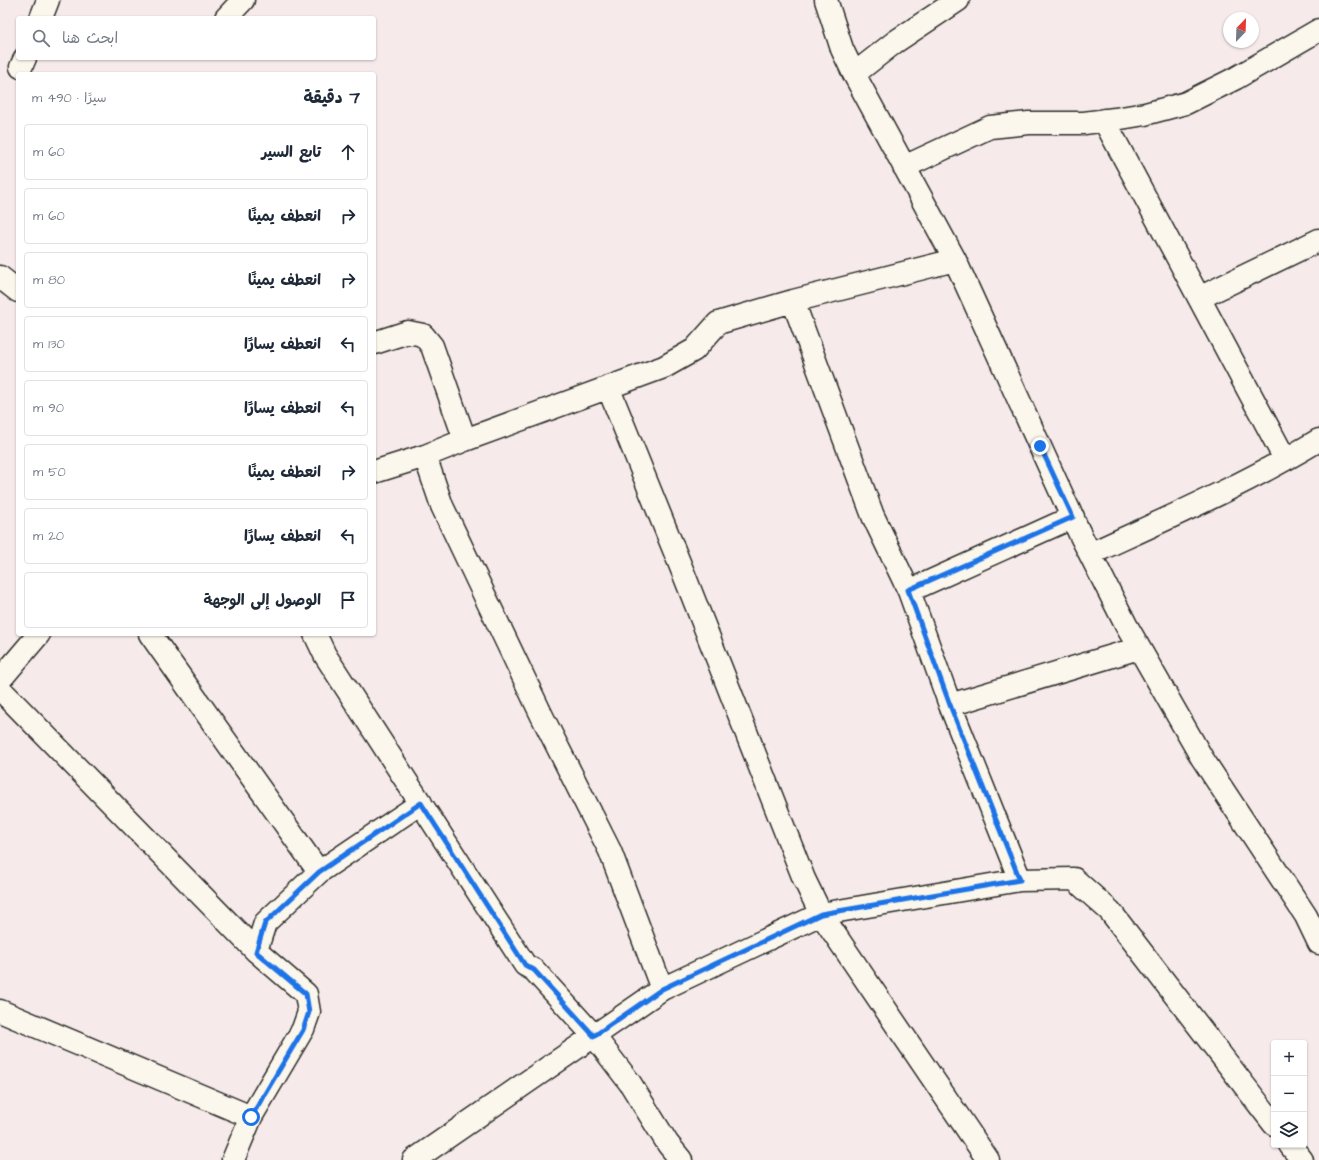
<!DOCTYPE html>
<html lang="ar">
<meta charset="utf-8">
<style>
:root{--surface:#fff;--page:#f2f2f3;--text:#1f2937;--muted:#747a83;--line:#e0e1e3}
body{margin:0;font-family:"Architects Daughter","Playpen Sans Arabic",sans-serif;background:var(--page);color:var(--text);direction:rtl}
.controls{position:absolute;right:12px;bottom:12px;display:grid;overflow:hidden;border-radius:4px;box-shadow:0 1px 3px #0004}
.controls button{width:36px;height:36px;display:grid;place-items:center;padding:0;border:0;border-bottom:1px solid var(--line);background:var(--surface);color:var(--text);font:20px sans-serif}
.compass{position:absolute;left:1223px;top:12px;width:36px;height:36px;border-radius:50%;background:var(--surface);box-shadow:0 1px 3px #0004;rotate:23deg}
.stop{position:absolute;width:12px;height:12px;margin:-9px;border:3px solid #1a73e8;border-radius:50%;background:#fff}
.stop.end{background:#1a73e8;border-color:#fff;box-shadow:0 1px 4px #0008}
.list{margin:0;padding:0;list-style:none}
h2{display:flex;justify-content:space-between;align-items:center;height:52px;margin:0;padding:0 16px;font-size:17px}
h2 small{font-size:13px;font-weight:400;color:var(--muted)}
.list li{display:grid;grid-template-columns:26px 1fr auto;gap:12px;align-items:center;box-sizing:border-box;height:56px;margin:0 8px 8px;padding:0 8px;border:1px solid var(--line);border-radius:4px}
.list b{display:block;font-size:15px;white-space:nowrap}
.list em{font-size:13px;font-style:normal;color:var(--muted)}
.icon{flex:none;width:22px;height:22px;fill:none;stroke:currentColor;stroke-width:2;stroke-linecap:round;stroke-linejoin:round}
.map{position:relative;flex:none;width:1319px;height:1160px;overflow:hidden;direction:ltr}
.search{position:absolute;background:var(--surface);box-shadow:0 1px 3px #0004;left:16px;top:16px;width:360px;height:44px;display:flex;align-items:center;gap:10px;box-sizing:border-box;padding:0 14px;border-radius:4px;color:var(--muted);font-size:15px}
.panel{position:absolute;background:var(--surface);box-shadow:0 1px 3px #0004;left:16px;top:72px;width:360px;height:564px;border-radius:4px;direction:rtl}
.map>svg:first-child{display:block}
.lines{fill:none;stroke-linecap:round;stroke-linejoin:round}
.minor-casing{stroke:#2b2b2b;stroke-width:25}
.minor{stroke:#fbf7ec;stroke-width:22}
.route{stroke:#1a73e8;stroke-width:5}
</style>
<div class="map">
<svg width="1319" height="1160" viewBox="0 0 1319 1160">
<rect width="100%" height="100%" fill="#f6ebea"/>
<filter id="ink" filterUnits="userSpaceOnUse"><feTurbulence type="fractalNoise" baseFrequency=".025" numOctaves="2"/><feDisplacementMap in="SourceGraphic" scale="8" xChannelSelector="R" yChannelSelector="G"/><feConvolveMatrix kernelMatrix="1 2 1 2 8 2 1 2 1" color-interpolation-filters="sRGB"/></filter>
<g filter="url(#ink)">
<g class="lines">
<defs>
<path id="minor" d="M 826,0 L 842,49 L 854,74 L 955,260 L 1079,532 L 1126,625 L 1202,758 L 1306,916 L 1319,943
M 41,18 L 48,0
M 226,18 L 243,0
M 21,67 L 25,58
M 854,74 L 895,42 L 958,0
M 1104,120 L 1285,459
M 904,167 L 990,127 L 1029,123 L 1084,123 L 1115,119 L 1145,114 L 1186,103 L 1236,78 L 1319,30
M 0,277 L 18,291
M 1199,298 L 1319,240
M 793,301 L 873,516 L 909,591 L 950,705 L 1020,880 L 821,914 L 988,1160
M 374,343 L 408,332 L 423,335 L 432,346 L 465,440
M 425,456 L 442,506 L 542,716 L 610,851 L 662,989
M 374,472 L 425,456 L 465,440 L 664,367 L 694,350 L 718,323 L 793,301 L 955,260
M 1090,554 C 1168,518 1246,484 1319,440
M 909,591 L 1073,517
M 150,634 L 319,872
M 315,634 L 325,655 L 525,965 L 534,970 L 594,1036 L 630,1083 L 668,1144 L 681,1160
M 0,680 L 39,634
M 0,689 L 256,951 L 306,994 L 309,1012 L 303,1029 L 251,1117 L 233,1160
M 950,705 L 1139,648
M 1020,880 L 1074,879 L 1110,911 L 1274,1124
M 256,951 L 265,923 L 319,872 L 421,803
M 0,1011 L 251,1117
M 1290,1145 L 1302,1160
M 414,1160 L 662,989 L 821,914 L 804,879 L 685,577 L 608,387"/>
</defs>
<!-- minor casing -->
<use href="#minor" class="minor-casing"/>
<!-- minor -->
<use href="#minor" class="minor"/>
</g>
</g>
<g class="lines" filter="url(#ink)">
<!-- route -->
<path class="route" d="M 251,1117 L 303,1030 L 309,1012 L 306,994 L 256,952 L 265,923 L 319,872 L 421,803 L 525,965 L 534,970 L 594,1036 L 662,989 L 821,914 L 1020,880 L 950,705 L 908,590 L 1073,517 L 1040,446"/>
</g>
</svg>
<div class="controls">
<button>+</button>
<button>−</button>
<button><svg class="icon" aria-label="layers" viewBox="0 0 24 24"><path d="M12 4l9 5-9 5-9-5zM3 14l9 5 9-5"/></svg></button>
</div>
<svg class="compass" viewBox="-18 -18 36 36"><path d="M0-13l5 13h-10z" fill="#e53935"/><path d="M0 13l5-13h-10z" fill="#747a83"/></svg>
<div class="stop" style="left:251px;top:1117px"></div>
<div class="stop end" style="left:1040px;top:446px"></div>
<div class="search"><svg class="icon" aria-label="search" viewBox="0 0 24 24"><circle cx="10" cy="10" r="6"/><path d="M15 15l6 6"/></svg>ابحث هنا</div>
<section class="panel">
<h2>7 دقيقة<small>سيرًا · 490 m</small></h2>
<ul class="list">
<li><svg class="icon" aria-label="ahead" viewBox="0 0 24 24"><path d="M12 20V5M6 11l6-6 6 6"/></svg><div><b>تابع السير</b></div><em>60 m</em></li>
<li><svg class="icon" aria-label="right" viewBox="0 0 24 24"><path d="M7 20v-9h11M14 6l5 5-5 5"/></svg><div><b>انعطف يمينًا</b></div><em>60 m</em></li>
<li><svg class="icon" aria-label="right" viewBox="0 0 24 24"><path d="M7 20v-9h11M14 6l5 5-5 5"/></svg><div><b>انعطف يمينًا</b></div><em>80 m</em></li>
<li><svg class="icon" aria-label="left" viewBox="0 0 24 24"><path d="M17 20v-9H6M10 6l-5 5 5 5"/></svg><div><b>انعطف يسارًا</b></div><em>130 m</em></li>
<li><svg class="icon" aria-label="left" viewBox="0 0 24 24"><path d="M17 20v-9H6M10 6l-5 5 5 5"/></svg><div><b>انعطف يسارًا</b></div><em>90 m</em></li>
<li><svg class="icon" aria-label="right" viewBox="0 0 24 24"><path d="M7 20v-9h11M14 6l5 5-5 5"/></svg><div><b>انعطف يمينًا</b></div><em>50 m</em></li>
<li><svg class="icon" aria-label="left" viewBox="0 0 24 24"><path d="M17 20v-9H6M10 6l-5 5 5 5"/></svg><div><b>انعطف يسارًا</b></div><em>20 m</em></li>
<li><svg class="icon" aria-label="arrive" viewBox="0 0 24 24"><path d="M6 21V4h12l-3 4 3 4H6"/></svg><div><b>الوصول إلى الوجهة</b></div></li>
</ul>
</section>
</div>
